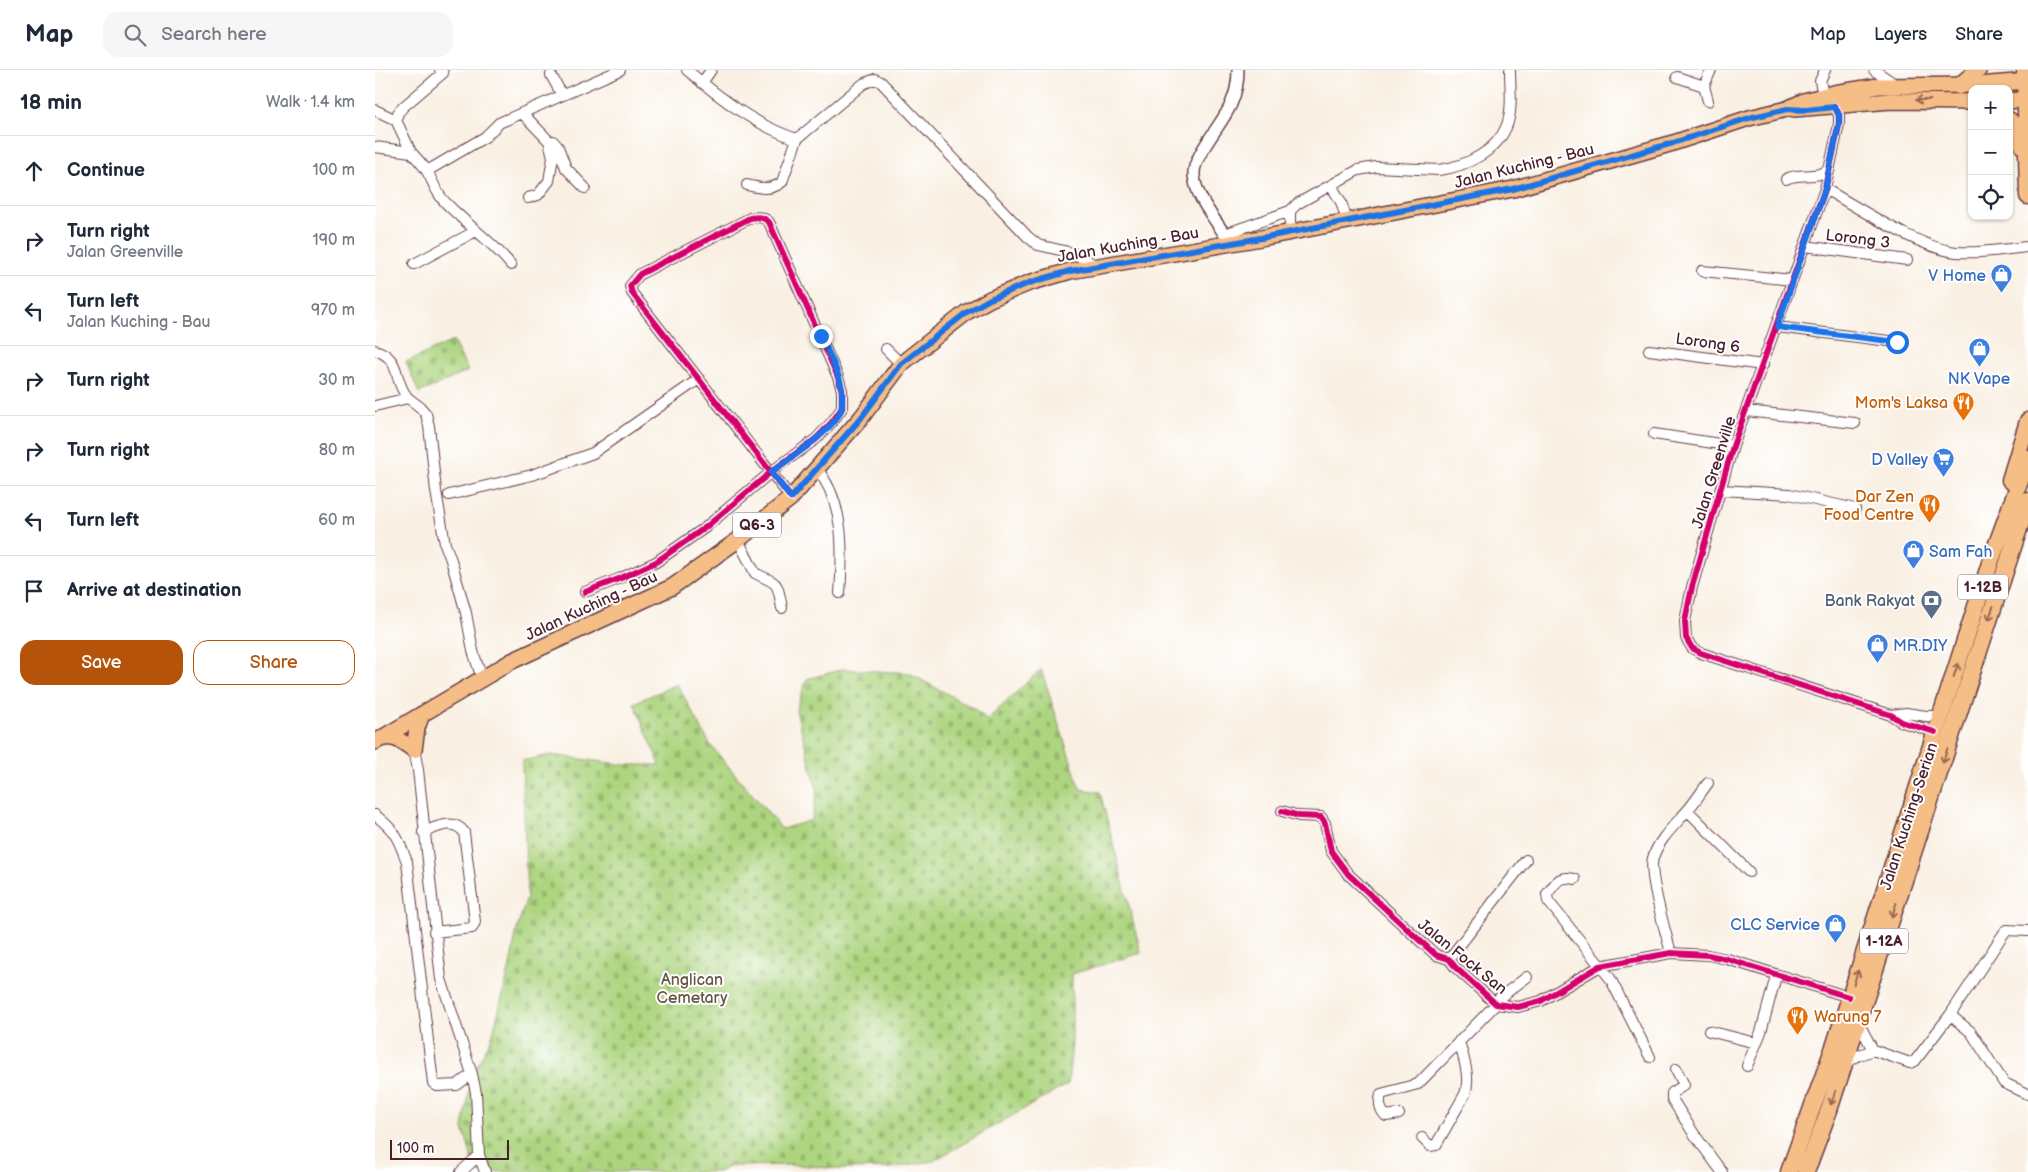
<!DOCTYPE html>
<meta charset="utf-8">
<style>
:root{--surface:#fff;--page:#f6f6f7;--text:#1f2937;--muted:#747a83;--line:#e0e1e3;--accent:#b45309}
body{margin:0;font-family:"Balsamiq Sans",sans-serif;background:var(--page);color:var(--text)}
.controls{position:absolute;right:15px;top:15px;display:grid;overflow:hidden;border-radius:10px;box-shadow:0 1px 4px #0004}
.controls button{width:45px;height:45px;display:grid;place-items:center;padding:0;border:0;border-bottom:1px solid var(--line);background:var(--surface);color:var(--text);font:25px sans-serif}
.scale{position:absolute;left:15px;bottom:12px;width:119px;box-sizing:border-box;padding-left:5px;border:2px solid #4a1f2b;border-top:0;font-size:14px;line-height:18px;white-space:nowrap;color:#4a1f2b;-webkit-text-stroke:4px #fff;paint-order:stroke}
.stop{position:absolute;width:15px;height:15px;margin:-11px;border:4px solid #1a73e8;border-radius:50%;background:#fff}
.stop.end{background:#1a73e8;border-color:#fff;box-shadow:0 1px 5px #0008}
.list{margin:0;padding:0;list-style:none}
h2{display:flex;justify-content:space-between;align-items:center;height:65px;margin:0;padding:0 20px;font-size:21px}
h2 small{font-size:16px;font-weight:400;color:var(--muted)}
.list li{display:grid;grid-template-columns:32px 1fr auto;gap:15px;align-items:center;box-sizing:border-box;height:70px;padding:0 20px;border-top:1px solid var(--line)}
.list b{display:block;font-size:19px;white-space:nowrap}
.list p{margin:0;font-size:16px;white-space:nowrap;color:var(--muted)}
.list em{font-size:16px;font-style:normal;color:var(--muted)}
.actions{display:flex;gap:10px;padding:15px 20px}
.actions a{flex:1;padding:11px 0;border:1px solid var(--accent);border-radius:15px;text-align:center;font-size:18px;color:var(--accent)}
.actions .main{background:var(--accent);color:#fff}
.icon{flex:none;width:28px;height:28px;fill:none;stroke:currentColor;stroke-width:2;stroke-linecap:round;stroke-linejoin:round}
.map{position:relative;flex:none;width:1653px;height:1102px;overflow:hidden}
header{display:flex;align-items:center;gap:30px;box-sizing:border-box;height:70px;padding:0 25px;background:var(--surface);border-bottom:1px solid var(--line)}
header strong{font-size:24px}
nav{display:flex;gap:28px;margin-inline-start:auto;font-size:18px}
.search{width:350px;height:45px;background:var(--page);display:flex;align-items:center;gap:12px;box-sizing:border-box;padding:0 18px;border-radius:15px;color:var(--muted);font-size:19px}
main{display:flex}
aside{flex:1;background:var(--surface)}
.map>svg:first-child{display:block}
.cemetery{fill:url(#cemetery-stones);stroke:#7c7a55}
.lines{fill:none;stroke-linecap:round;stroke-linejoin:round}
.minor-casing{stroke:#643e47;stroke-width:12}
.tertiary-casing{stroke:#643e47;stroke-width:14}
.primary-casing{stroke:#643e47;stroke-width:18}
.trunk-casing{stroke:#643e47;stroke-width:19}
.minor{stroke:#fff;stroke-width:10}
.tertiary{stroke:#fff;stroke-width:11}
.primary{stroke:#f6be87;stroke-width:15}
.trunk{stroke:#f6be87;stroke-width:16}
.cycleway-casing{stroke:#fff;stroke-width:9}
.cycleway{stroke:#d6006c;stroke-width:6}
.oneway{stroke:#976754}
.route{stroke:#1a73e8;stroke-width:6}
.labels{text-anchor:middle;stroke-width:4;stroke-linejoin:round;paint-order:stroke}
.shield{fill:#fff;stroke:#80626b;stroke-width:1}
.shield-label{font-size:15px;font-weight:bold;fill:#4a1f2b}
.street-label{font-size:16px;fill:#4a1f2b;stroke:#fff}
.shop-label{font-size:16px;fill:#366cbe;stroke:#fff;text-anchor:end}
.food-label{font-size:16px;fill:#c56008;stroke:#fff;text-anchor:end}
.service-label{font-size:16px;fill:#4e5e75;stroke:#fff;text-anchor:end}
.park-label{font-size:16px;fill:#685644;stroke:#fff}
</style>
<header>
<strong>Map</strong>
<div class="search"><svg class="icon" aria-label="search" viewBox="0 0 24 24"><circle cx="10" cy="10" r="6"/><path d="M15 15l6 6"/></svg>Search here</div>
<nav><a>Map</a><a>Layers</a><a>Share</a></nav>
</header>
<main>
<aside>
<h2>18 min<small>Walk · 1.4 km</small></h2>
<ul class="list">
<li><svg class="icon" aria-label="ahead" viewBox="0 0 24 24"><path d="M12 20V5M6 11l6-6 6 6"/></svg><div><b>Continue</b></div><em>100 m</em></li>
<li><svg class="icon" aria-label="right" viewBox="0 0 24 24"><path d="M7 20v-9h11M14 6l5 5-5 5"/></svg><div><b>Turn right</b><p>Jalan Greenville</p></div><em>190 m</em></li>
<li><svg class="icon" aria-label="left" viewBox="0 0 24 24"><path d="M17 20v-9H6M10 6l-5 5 5 5"/></svg><div><b>Turn left</b><p>Jalan Kuching - Bau</p></div><em>970 m</em></li>
<li><svg class="icon" aria-label="right" viewBox="0 0 24 24"><path d="M7 20v-9h11M14 6l5 5-5 5"/></svg><div><b>Turn right</b></div><em>30 m</em></li>
<li><svg class="icon" aria-label="right" viewBox="0 0 24 24"><path d="M7 20v-9h11M14 6l5 5-5 5"/></svg><div><b>Turn right</b></div><em>80 m</em></li>
<li><svg class="icon" aria-label="left" viewBox="0 0 24 24"><path d="M17 20v-9H6M10 6l-5 5 5 5"/></svg><div><b>Turn left</b></div><em>60 m</em></li>
<li><svg class="icon" aria-label="arrive" viewBox="0 0 24 24"><path d="M6 21V4h12l-3 4 3 4H6"/></svg><div><b>Arrive at destination</b></div></li>
</ul>
<div class="actions"><a class="main">Save</a><a>Share</a></div>
</aside>
<div class="map">
<svg width="1653" height="1102" viewBox="0 0 1653 1102">
<defs>
<pattern id="cemetery-stones" width="16" height="16" patternUnits="userSpaceOnUse" patternTransform="scale(1.25)"><rect width="16" height="16" fill="#add57f"/><path d="M2 7V4a2 2 0 0 1 4 0v3zM10 15v-3a2 2 0 0 1 4 0v3z" fill="#96b66e"/></pattern>
</defs>
<rect width="100%" height="100%" fill="#fff"/>
<filter id="ink" filterUnits="userSpaceOnUse"><feTurbulence type="fractalNoise" baseFrequency=".02" numOctaves="2"/><feDisplacementMap in="SourceGraphic" scale="10" xChannelSelector="R" yChannelSelector="G"/><feConvolveMatrix kernelMatrix="1 2 1 2 8 2 1 2 1" color-interpolation-filters="sRGB"/></filter>
<filter id="wash" filterUnits="userSpaceOnUse"><feTurbulence type="fractalNoise" baseFrequency=".0096" numOctaves="4" result="noise"/><feDisplacementMap in="SourceGraphic" scale="20" xChannelSelector="R" yChannelSelector="G"/><feGaussianBlur stdDeviation="1.12" result="paint"/><feColorMatrix in="noise" values="0 0 0 0 0 0 0 0 0 0 0 0 0 0 0 0 0 1.4 0 .05"/><feComposite in="paint" operator="in"/></filter>
<g filter="url(#wash)">
<rect width="100%" height="100%" fill="#f9f0e3"/>
<!-- cemetery -->
<path class="cemetery" d="M 78,271 L 93,301 L 44,323 L 31,292 Z
M 469,599 L 534,603 L 600,639 L 612,650 L 666,599 L 705,719 L 725,722 L 766,883 L 697,904 L 697,973 L 693,1014 L 558,1091 L 515,1098 L 463,1099 L 424,1095 L 355,1096 L 343,1102 L 101,1102 L 88,1058 L 97,1006 L 117,967 L 135,896 L 142,859 L 152,827 L 147,691 L 176,685 L 250,695 L 285,695 L 259,633 L 302,614 L 336,676 L 407,759 L 437,750 L 442,720 L 421,640 L 432,609 Z"/>
</g>
<g filter="url(#ink)">
<g class="lines">
<defs>
<path id="minor" d="M 312,0 C 345,28 381,56 422,69
M 1499,0 L 1521,15
M 176,5 L 187,25
M 1302,7 L 1329,16
M 327,13 L 336,0
M 1448,25 L 1445,11 L 1450,0
M 1333,31 L 1329,16 L 1336,0
M 1460,37 L 1464,45 L 1464,54 L 1450,119 L 1358,376 L 1317,517 L 1310,551 L 1311,568 L 1317,578 L 1326,583 L 1516,645 L 1527,652 L 1560,662
M 0,40 L 21,50 L 36,82
M 148,44 L 174,71 L 178,87 L 174,111 L 163,125 L 153,128
M 21,50 L 23,43 L 28,37 L 68,3 L 65,0
M 178,71 L 183,77 L 191,98 L 210,118
M 0,77 L 36,82 C 42,89 49,95 53,103 C 59,114 62,125 71,133 C 92,155 117,171 136,195
M 52,101 L 110,67 L 124,53 L 245,0
M 1411,109 C 1425,101 1442,111 1455,98
M 372,115 C 384,118 396,121 407,112 L 422,69 L 488,14 L 500,9 L 506,12 L 653,167 L 663,175 L 698,183 L 722,196
M 956,115 L 966,132 L 972,151
M 1450,119 C 1484,138 1544,178 1581,182 C 1604,184 1630,179 1653,177
M 915,163 L 915,141 L 922,134 L 983,100 L 1001,97 L 1064,100 C 1091,96 1122,82 1132,55 C 1138,38 1135,17 1135,0
M 850,164 L 915,141
M 1430,176 L 1532,190
M 39,194 L 101,161
M 1327,201 L 1418,210
M 1402,257 L 1522,272
M 511,279 L 526,294
M 0,280 C 28,289 17,310 33,328
M 1274,280 L 1388,295
M 0,336 L 33,328 L 45,337 L 51,344 L 54,356 L 61,421 L 70,474 L 76,490 L 91,543 L 98,581 L 107,609
M 1371,341 L 1480,353
M 1279,364 L 1358,376
M 442,399 C 470,433 468,482 465,523
M 1346,420 L 1414,424 L 1480,439
M 74,425 L 157,405 L 218,383 L 324,309
M 363,470 L 380,503 C 403,515 402,509 407,538
M 210,522 L 246,508 L 281,492 L 331,457 L 396,402 L 441,369 L 457,352 L 467,338 L 467,320 L 463,307 L 394,152 C 387,146 383,147 375,148 L 265,204 L 255,216 L 257,223 C 310,291 363,359 416,428
M 1516,645 L 1531,643 L 1551,646 L 1565,646
M 36,675 L 40,684 L 43,700 L 66,909 L 97,1004 L 101,1023 L 104,1085 L 110,1102
M 907,741 L 924,746 L 946,747 L 950,753 L 956,781 L 973,804 L 1042,868 L 1061,885 L 1074,889 L 1081,898 L 1121,934 L 1143,937 L 1166,931 L 1225,896 L 1296,883 L 1333,885 L 1352,889 L 1474,927
M 1313,741 L 1374,802
M 0,745 C 21,761 23,768 32,792 L 58,1013 L 62,1016 L 82,1015 L 97,1004
M 48,762 C 63,757 78,748 89,762 L 100,852 L 97,858 L 59,862
M 1200,809 C 1183,805 1182,812 1172,824 L 1173,831 L 1235,908 L 1275,987
M 1296,883 C 1291,864 1273,803 1278,788 C 1283,770 1300,755 1312,741 C 1320,732 1326,722 1333,713
M 1074,889 L 1151,790
M 1119,932 L 1152,907
M 1575,945 L 1596,962 L 1629,1013 L 1653,1024
M 1483,952 L 1498,980 L 1535,993 L 1540,991 L 1575,945 L 1631,860 L 1653,861
M 1334,961 L 1381,973
M 1470,994 L 1482,986 L 1498,980
M 1372,996 L 1386,962 L 1401,906
M 1301,999 L 1309,1015 L 1297,1023 L 1297,1029 L 1319,1064 L 1347,1102
M 1024,1044 L 1011,1046 C 1004,1039 1004,1033 1006,1024 L 1043,1014 L 1121,934
M 1047,1068 L 1055,1076 L 1061,1075 L 1090,1024 C 1096,1007 1088,987 1084,971
M 86,1102 L 104,1085"/>
<path id="tertiary" d="M 855,174 C 844,152 821,131 819,105 C 817,87 849,52 856,34 C 861,23 863,12 863,0"/>
<path id="primary" d="M 1634,31 L 1653,29
M 1419,39 L 1516,31 L 1597,32
M 5,669 C 19,665 27,671 39,680
M 0,672 L 137,591 L 297,517 L 363,470 L 416,428 L 486,348 L 526,294 L 592,242 L 615,229 L 654,213 L 695,201 L 886,168 L 1138,119 L 1298,73 L 1374,48 L 1412,39 L 1429,31 L 1459,23 L 1503,16 L 1603,15 L 1653,11
M 39,680 L 42,658 L 47,644"/>
<path id="trunk" d="M 1650,0 L 1653,126
M 1584,16 L 1603,0
M 1634,50 L 1638,54 L 1648,76
M 1635,410 L 1653,351
M 1414,1102 L 1460,974 L 1616,490 L 1653,389
M 1431,1102 L 1454,1040 L 1653,431"/>
</defs>
<!-- minor casing -->
<use href="#minor" class="minor-casing"/>
<!-- tertiary casing -->
<use href="#tertiary" class="tertiary-casing"/>
<!-- primary casing -->
<use href="#primary" class="primary-casing"/>
<!-- trunk casing -->
<use href="#trunk" class="trunk-casing"/>
<!-- minor -->
<use href="#minor" class="minor"/>
<!-- tertiary -->
<use href="#tertiary" class="tertiary"/>
<!-- primary -->
<use href="#primary" class="primary"/>
<!-- trunk -->
<use href="#trunk" class="trunk"/>
<defs>
<path id="cycleway" d="M 1460,37 L 1464,45 L 1464,54 L 1450,119 L 1358,376 L 1317,517 L 1310,551 L 1311,568 L 1317,578 L 1326,583 L 1516,645 L 1527,652 L 1560,662
M 210,522 L 246,508 L 281,492 L 331,457 L 396,402 L 441,369 L 457,352 L 467,338 L 467,320 L 463,307 L 394,152 C 387,146 383,147 375,148 L 265,204 L 255,216 L 257,223 C 310,291 363,359 416,428
M 907,741 L 924,746 L 946,747 L 950,753 L 956,781 L 973,804 L 1042,868 L 1061,885 L 1074,889 L 1081,898 L 1121,934 L 1143,937 L 1166,931 L 1225,896 L 1296,883 L 1333,885 L 1352,889 L 1474,927"/>
</defs>
<!-- cycleway casing -->
<use href="#cycleway" class="cycleway-casing"/>
<!-- cycleway -->
<use href="#cycleway" class="cycleway"/>
</g>
<!-- one-way arrows -->
<defs><path id="oneway-shaft" d="M-6 0H5M1.5-3L5.5 0L1.5 3" fill="none" stroke-width="1.6" stroke-linecap="round" stroke-linejoin="round" transform="scale(1.25)"/></defs>
<g class="oneway">
<use href="#oneway-shaft" transform="translate(1548 30) rotate(180)"/>
<use href="#oneway-shaft" transform="translate(1616 543) rotate(109)"/>
<use href="#oneway-shaft" transform="translate(1581 600) rotate(-71)"/>
<use href="#oneway-shaft" transform="translate(1570 686) rotate(107)"/>
<use href="#oneway-shaft" transform="translate(1519 840) rotate(109)"/>
<use href="#oneway-shaft" transform="translate(1481 907) rotate(-72)"/>
<use href="#oneway-shaft" transform="translate(1458 1028) rotate(108)"/>
</g>
</g>
<g class="lines" filter="url(#ink)">
<!-- route -->
<path class="route" d="M 446,266 C 453,283 465,303 467,321 C 467,325 467,332 467,337 C 462,359 414,389 396,402 L 416,428 L 486,348 L 526,294 L 592,242 L 615,229 L 654,213 L 695,201 L 886,168 L 1138,119 L 1298,73 L 1374,48 L 1412,39 L 1431,40 L 1460,37 L 1464,45 L 1464,54 L 1450,119 L 1402,257 L 1522,272"/>
</g>
<!-- icons -->
<defs>
<symbol id="shop-pin" viewBox="-11 -11 22 30"><path d="M0 17L-7.5 6A9.5 9.5 0 1 1 7.5 6Z" fill="#3f7fe0" stroke="#fff"/><path d="M-5-2.5h2.3a2.7 3.5 0 0 1 5.4 0H5L5.5 6h-11ZM-1.5-2.5h3a1.5 2.3 0 0 0-3 0Z" fill="#fff"/></symbol>
<symbol id="restaurant-pin" viewBox="-11 -11 22 30"><path d="M0 17L-7.5 6A9.5 9.5 0 1 1 7.5 6Z" fill="#e8710a" stroke="#fff"/><path d="M-5-6h1v4h1v-4h1v4h1v-4h1v5L-1.5 .5V6h-2V.5L-5-1ZM5-6V6H3V1.5H1.5Q1.5-4 5-6Z" fill="#fff"/></symbol>
<symbol id="supermarket-pin" viewBox="-11 -11 22 30"><path d="M0 17L-7.5 6A9.5 9.5 0 1 1 7.5 6Z" fill="#3f7fe0" stroke="#fff"/><path d="M-6-5.5h2.5l.6 2H6L4.5 2H-2.5L-4.4-4H-6ZM-1.5 3.2a1.3 1.3 0 1 0 .1 0ZM3 3.2a1.3 1.3 0 1 0 .1 0Z" fill="#fff"/></symbol>
<symbol id="bank-pin" viewBox="-11 -11 22 30"><path d="M0 17L-7.5 6A9.5 9.5 0 1 1 7.5 6Z" fill="#5c6f8a" stroke="#fff"/><path d="M-6-4H6V4H-6ZM0-2.3a2.3 2.3 0 1 0 0 4.6a2.3 2.3 0 1 0 0-4.6Z" fill="#fff"/></symbol>
</defs>
<g fill-rule="evenodd">
<use href="#shop-pin" x="1614" y="192" width="25" height="34"/>
<use href="#shop-pin" x="1592" y="266" width="25" height="34"/>
<use href="#restaurant-pin" x="1576" y="320" width="25" height="34"/>
<use href="#supermarket-pin" x="1556" y="376" width="25" height="34"/>
<use href="#restaurant-pin" x="1542" y="422" width="25" height="34"/>
<use href="#shop-pin" x="1526" y="468" width="25" height="34"/>
<use href="#bank-pin" x="1544" y="518" width="25" height="34"/>
<use href="#shop-pin" x="1490" y="562" width="25" height="34"/>
<use href="#shop-pin" x="1448" y="842" width="25" height="34"/>
<use href="#restaurant-pin" x="1410" y="934" width="25" height="34"/>
</g>
<g class="labels">
<!-- shield labels -->
<g class="shield">
<rect x="358" y="442.5" width="48" height="25" rx="4"/>
<rect x="1583" y="504.5" width="50" height="25" rx="4"/>
<rect x="1485" y="858.5" width="48" height="25" rx="4"/>
</g>
<g class="shield-label">
<text x="382" y="460">Q6-3</text>
<text x="1608" y="522">1-12B</text>
<text x="1509" y="876">1-12A</text>
</g>
<!-- street labels -->
<g class="street-label">
<text transform="translate(1149 95) rotate(-14)" y="6">Jalan Kuching - Bau</text>
<text transform="translate(1483 168) rotate(7)" y="6">Lorong 3</text>
<text transform="translate(753 174) rotate(-10)" y="6">Jalan Kuching - Bau</text>
<text transform="translate(1333 272) rotate(8)" y="6">Lorong 6</text>
<text transform="translate(1338 402) rotate(-73)" y="6">Jalan Greenville</text>
<text transform="translate(216 535) rotate(-25)" y="6">Jalan Kuching - Bau</text>
<text transform="translate(1533 746) rotate(-72)" y="6">Jalan Kuching-Serian</text>
<text transform="translate(1088 886) rotate(39)" y="6">Jalan Fock San</text>
</g>
<!-- shop labels -->
<g class="shop-label">
<text x="1611" y="211">V Home</text>
<text x="1604" y="314" text-anchor="middle">NK Vape</text>
<text x="1553" y="395">D Valley</text>
<text x="1554" y="487" text-anchor="start">Sam Fah</text>
<text x="1518" y="581" text-anchor="start">MR.DIY</text>
<text x="1445" y="860">CLC Service</text>
</g>
<!-- food labels -->
<g class="food-label">
<text x="1573" y="338">Mom's Laksa</text>
<text x="1539" y="432">Dar Zen<tspan x="1539" dy="18">Food Centre</tspan></text>
<text x="1439" y="952" text-anchor="start">Warung 7</text>
</g>
<!-- service labels -->
<g class="service-label">
<text x="1540" y="536">Bank Rakyat</text>
</g>
<!-- park labels -->
<g class="park-label">
<text x="317" y="915">Anglican<tspan x="317" dy="18">Cemetary</tspan></text>
</g>
</g>
</svg>
<div class="controls">
<button>+</button>
<button>−</button>
<button><svg class="icon" aria-label="locate" viewBox="0 0 24 24"><circle cx="12" cy="12" r="6"/><path d="M12 2v4M12 18v4M2 12h4M18 12h4"/></svg></button>
</div>
<div class="scale">100 m</div>
<div class="stop" style="left:1522px;top:272px"></div>
<div class="stop end" style="left:446px;top:266px"></div>
</div>
</main>
